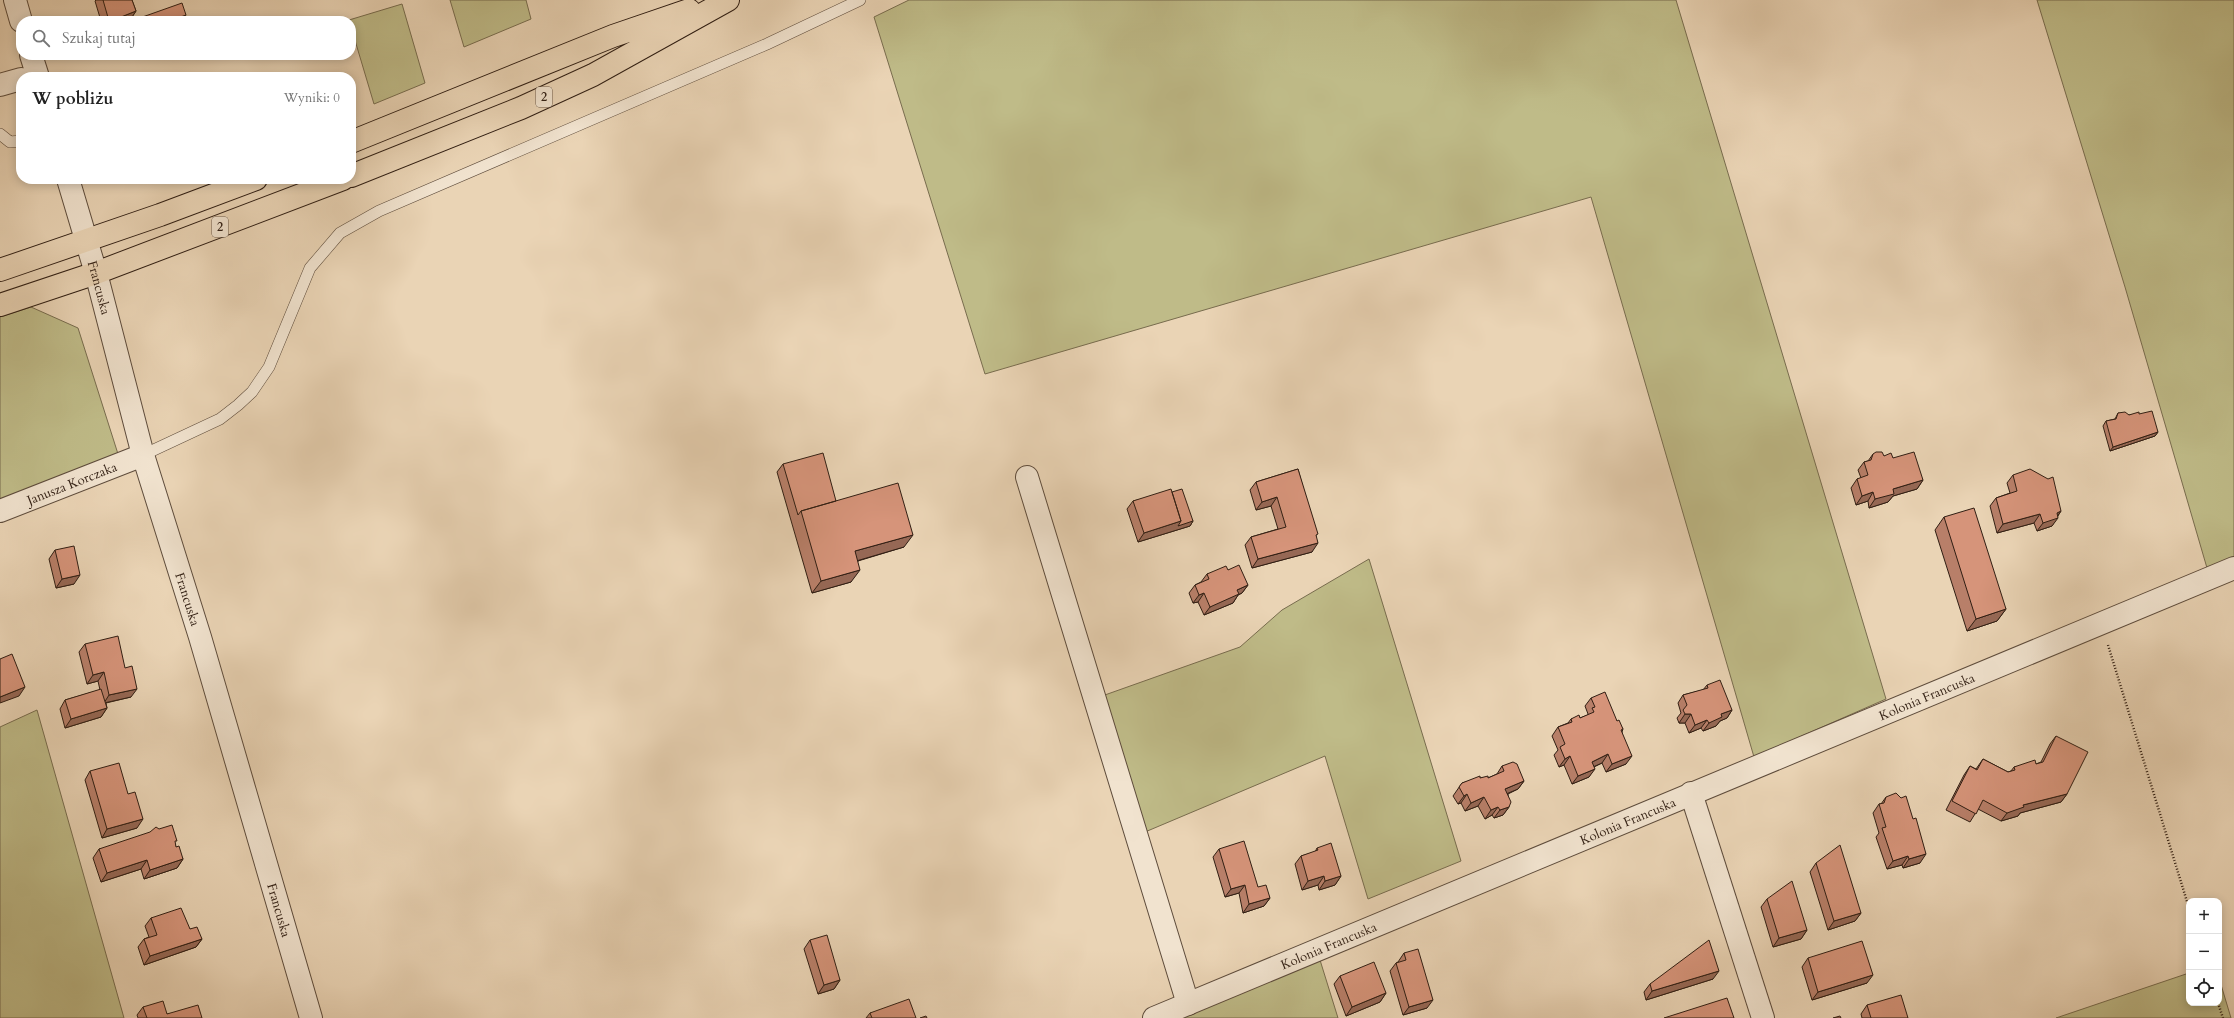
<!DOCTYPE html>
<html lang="pl">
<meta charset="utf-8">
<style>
:root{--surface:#fff;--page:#f6f6f6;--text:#222;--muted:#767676;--line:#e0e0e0}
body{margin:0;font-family:Cardo,serif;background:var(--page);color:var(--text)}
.controls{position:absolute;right:12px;bottom:12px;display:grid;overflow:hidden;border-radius:8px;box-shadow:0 2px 10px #0003}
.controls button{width:36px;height:36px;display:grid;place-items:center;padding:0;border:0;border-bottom:1px solid var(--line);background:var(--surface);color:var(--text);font:20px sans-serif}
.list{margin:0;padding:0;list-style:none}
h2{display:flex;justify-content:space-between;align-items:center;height:52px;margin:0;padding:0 16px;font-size:17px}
h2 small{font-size:13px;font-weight:400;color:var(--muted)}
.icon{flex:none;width:22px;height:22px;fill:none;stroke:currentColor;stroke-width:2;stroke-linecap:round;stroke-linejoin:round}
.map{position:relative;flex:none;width:2234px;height:1018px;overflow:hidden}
.search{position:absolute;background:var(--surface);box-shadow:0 2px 10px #0003;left:16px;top:16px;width:340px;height:44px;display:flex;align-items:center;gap:10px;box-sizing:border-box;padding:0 14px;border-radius:16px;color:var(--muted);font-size:15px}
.panel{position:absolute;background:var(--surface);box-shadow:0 2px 10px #0003;left:16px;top:72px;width:340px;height:112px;border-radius:16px}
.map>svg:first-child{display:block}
.green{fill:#bfbb88;stroke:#786c4e}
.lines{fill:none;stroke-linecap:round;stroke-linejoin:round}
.service-casing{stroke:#5e4c3c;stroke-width:12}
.minor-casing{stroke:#5e4c3c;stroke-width:24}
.tertiary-casing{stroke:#5e4c3c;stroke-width:24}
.trunk-casing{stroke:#301e13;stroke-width:24}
.path{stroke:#301e13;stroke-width:2.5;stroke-dasharray:1 2;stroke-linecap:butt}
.service{stroke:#f1e3cf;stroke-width:11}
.minor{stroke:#f1e3cf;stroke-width:22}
.tertiary{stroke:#f1e3cf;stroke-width:22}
.trunk{stroke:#ead4b5;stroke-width:22}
.wall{fill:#b87f69;stroke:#301e13}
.shaded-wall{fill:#966855;stroke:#301e13}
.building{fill:#d6947a;stroke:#301e13}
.labels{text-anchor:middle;stroke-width:3;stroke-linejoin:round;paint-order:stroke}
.shield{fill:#f1e3cf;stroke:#6a594b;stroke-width:1}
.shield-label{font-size:12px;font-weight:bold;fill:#301e13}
.street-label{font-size:13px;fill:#301e13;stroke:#f1e3cf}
</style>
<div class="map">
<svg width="2234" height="1018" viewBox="0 0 2234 1018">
<rect width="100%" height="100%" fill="#ead4b5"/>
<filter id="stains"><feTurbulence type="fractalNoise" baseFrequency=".005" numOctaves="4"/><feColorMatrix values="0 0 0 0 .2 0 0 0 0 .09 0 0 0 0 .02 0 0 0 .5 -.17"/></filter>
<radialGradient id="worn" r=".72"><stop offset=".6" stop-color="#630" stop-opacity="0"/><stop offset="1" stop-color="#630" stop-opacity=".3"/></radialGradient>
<!-- green -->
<path class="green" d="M 450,0 L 526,0 L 531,19 L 464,47 Z
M 909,0 L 1676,0 L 1886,699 L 1754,757 L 1591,197 L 985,374 L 874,17 Z
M 2037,0 L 2234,0 L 2234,557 L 2207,568 L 2125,287 Z
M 402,4 L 425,83 L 374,104 L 351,27 L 351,21 L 349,20 Z
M 31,307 L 78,328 L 118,454 L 0,501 L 0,317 Z
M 1369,559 L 1461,861 L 1368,899 L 1325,756 L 1145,832 L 1102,696 L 1240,647 L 1282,610 Z
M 37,710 L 124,1018 L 0,1018 L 0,727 Z
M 1320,960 L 1338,1018 L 1179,1018 Z
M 2189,973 L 2189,1003 L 2219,1003 L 2219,978 L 2231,1018 L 2056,1018 Z"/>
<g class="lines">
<defs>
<path id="service" d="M 0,134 L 10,142 L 21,141
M 143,455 L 220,419 L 238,405 L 252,392 L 269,367 L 310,268 L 340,233 L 379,211 L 767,44 L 860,0"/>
<g id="minor">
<path d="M 0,85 L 21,79"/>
<path d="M 1027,477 L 1188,1004"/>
<path id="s1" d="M 0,511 L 143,455"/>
<path d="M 1691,793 L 1763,1018"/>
<path id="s2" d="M 1154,1018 L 2234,568"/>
</g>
<g id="tertiary">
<path d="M 15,0 L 21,21"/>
<path d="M 31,55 L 38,77"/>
<path id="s3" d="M 68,179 L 96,273 L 143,455 L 200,637 L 311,1018"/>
</g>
<path id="trunk" d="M 351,142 L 613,36 L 689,10
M 351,176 L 521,108 L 593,75 L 728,0
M 0,270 L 160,215 L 256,179
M 0,305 L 96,273 L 343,179"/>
</defs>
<!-- service casing -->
<use href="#service" class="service-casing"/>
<!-- minor casing -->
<use href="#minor" class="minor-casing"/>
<!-- tertiary casing -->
<use href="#tertiary" class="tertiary-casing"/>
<!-- trunk casing -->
<use href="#trunk" class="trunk-casing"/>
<!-- path -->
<path class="path" d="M 2108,645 L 2189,908
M 2218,1003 L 2223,1018"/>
<!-- service -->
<use href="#service" class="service"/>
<!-- minor -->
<use href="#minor" class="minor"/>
<!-- tertiary -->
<use href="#tertiary" class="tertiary"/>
<!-- trunk -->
<use href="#trunk" class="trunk"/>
</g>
<!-- wall -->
<path class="wall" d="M 96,0 L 132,0 L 136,11 L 130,20 L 127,21 L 101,21 L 95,1 Z
M 2118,413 L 2129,415 L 2139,414 L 2158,432 L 2155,436 L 2110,451 L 2103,426 L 2106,421 L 2115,419 Z
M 1873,454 L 1893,458 L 1923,480 L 1917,489 L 1893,496 L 1888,502 L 1869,508 L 1868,501 L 1856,505 L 1851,488 L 1857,479 L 1861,478 L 1858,470 L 1864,462 L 1868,461 Z
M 783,464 L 836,501 L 904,547 L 858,561 L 851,582 L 812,593 L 777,472 Z
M 1298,469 L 1316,536 L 1312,552 L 1252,568 L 1245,545 L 1251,537 L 1278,529 L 1271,506 L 1256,510 L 1250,490 L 1256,482 Z
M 2013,475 L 2061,511 L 2052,526 L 2037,531 L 2034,523 L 1997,533 L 1990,506 L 1996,498 L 2010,493 L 2007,483 Z
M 1172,492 L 1193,521 L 1190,526 L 1138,542 L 1127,509 L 1133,501 Z
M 1944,517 L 2006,609 L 1997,621 L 1967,631 L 1935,530 Z
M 55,550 L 74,584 L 56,588 L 49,559 Z
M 1228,570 L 1248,585 L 1242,593 L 1238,595 L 1233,603 L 1204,615 L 1198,602 L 1193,603 L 1189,593 L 1195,585 L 1201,582 L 1207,574 Z
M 85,644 L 131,697 L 106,703 L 107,708 L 101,717 L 65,728 L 60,709 L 65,700 L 100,690 L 98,681 L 87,684 L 79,652 Z
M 1707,685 L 1732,710 L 1727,718 L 1720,721 L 1716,726 L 1703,731 L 1701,728 L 1689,733 L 1685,723 L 1679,723 L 1677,718 L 1681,713 L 1678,703 L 1683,695 L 1703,690 Z
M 1591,698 L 1617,721 L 1623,729 L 1622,732 L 1626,764 L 1606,772 L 1602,763 L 1594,767 L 1589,777 L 1572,784 L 1564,765 L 1559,767 L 1554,755 L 1558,750 L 1552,736 L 1558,727 L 1568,723 L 1571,719 L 1580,718 L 1588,715 L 1588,714 L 1585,706 Z
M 2056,736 L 2067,794 L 2061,802 L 2020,813 L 2018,816 L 2001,821 L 1978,809 L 1970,822 L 1946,810 L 1964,775 L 1970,766 L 1976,769 L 1983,759 L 2008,772 L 2011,771 L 2014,767 L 2036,764 L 2041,762 L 2050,744 Z
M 1502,766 L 1524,781 L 1518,789 L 1508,794 L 1509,807 L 1503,815 L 1494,818 L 1492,815 L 1485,819 L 1478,806 L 1465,811 L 1461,803 L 1458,804 L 1453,796 L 1462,783 L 1480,778 L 1488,778 L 1497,774 Z
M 90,771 L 137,828 L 102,838 L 85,780 Z
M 1886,797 L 1920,863 L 1903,868 L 1902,865 L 1887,869 L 1876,837 L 1879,833 L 1873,813 L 1879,804 L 1881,804 Z
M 175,844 L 176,847 L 183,859 L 177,868 L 144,879 L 141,869 L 101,882 L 93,858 L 99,849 Z
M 1317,848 L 1341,876 L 1335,885 L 1319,890 L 1318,885 L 1302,890 L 1295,864 L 1301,856 L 1315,852 Z
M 1219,849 L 1258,887 L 1270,898 L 1264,906 L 1243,913 L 1239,893 L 1225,897 L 1213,857 Z
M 1816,863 L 1861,913 L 1855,921 L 1828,930 L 1810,872 Z
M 1767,899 L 1807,930 L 1801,939 L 1773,947 L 1761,907 Z
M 151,918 L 190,929 L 202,939 L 196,947 L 144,965 L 138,947 L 144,939 L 149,937 L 145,926 Z
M 810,940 L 840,980 L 834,989 L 818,994 L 804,949 Z
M 1404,953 L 1427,1008 L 1403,1015 L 1390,971 L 1396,963 L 1398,962 Z
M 1808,958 L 1867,983 L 1812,1000 L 1802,967 Z
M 1340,976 L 1386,993 L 1380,1002 L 1346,1016 L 1334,984 Z
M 1713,979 L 1646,1000 L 1644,992 L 1650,984 Z
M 1867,1005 L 1908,1018 L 1862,1018 L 1861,1014 Z
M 143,1007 L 167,1014 L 202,1018 L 138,1018 L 137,1015 Z
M 870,1013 L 916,1018 L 866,1018 Z"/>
<!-- shaded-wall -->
<path class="shaded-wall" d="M 136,11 L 130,20 L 127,21 L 111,21 Z
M 186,15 L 182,21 L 170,21 Z
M 2158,432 L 2155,436 L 2110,451 L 2113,447 Z
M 1923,480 L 1917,489 L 1893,496 L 1888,502 L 1869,508 L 1875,499 L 1893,489 Z
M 1873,492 L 1868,501 L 1856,505 L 1862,496 Z
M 1277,497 L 1271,506 L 1256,510 L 1262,502 Z
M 2061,511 L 2056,518 L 2058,518 L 2052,526 L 2037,531 L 2043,523 L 2057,513 Z
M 2040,514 L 2034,523 L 1997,533 L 2003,524 Z
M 1181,521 L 1193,521 L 1190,526 L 1138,542 L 1144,533 Z
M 913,535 L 904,547 L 846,564 L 855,551 Z
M 1318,543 L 1312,552 L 1252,568 L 1258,559 Z
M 860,570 L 851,582 L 812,593 L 821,581 Z
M 80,575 L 74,584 L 56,588 L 62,579 Z
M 1248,585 L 1242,593 L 1238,595 L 1233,603 L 1204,615 L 1210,607 L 1237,590 Z
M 1204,593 L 1198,602 L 1193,603 L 1199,595 Z
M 2006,609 L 1997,621 L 1967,631 L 1976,619 Z
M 104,672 L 98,681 L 87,684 L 93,675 Z
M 25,687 L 19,696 L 0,703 L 0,697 Z
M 137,689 L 131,697 L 104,703 L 109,695 Z
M 107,708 L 101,717 L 65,728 L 71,719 Z
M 1732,710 L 1727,718 L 1720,721 L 1716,726 L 1703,731 L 1709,723 L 1721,714 Z
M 1685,714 L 1691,714 L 1685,723 L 1679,723 Z
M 1707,720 L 1701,728 L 1689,733 L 1695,725 Z
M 1608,754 L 1602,763 L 1586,770 L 1592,762 Z
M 1570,756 L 1564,765 L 1559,767 L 1565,759 Z
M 1632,756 L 1626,764 L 1606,772 L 1612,764 Z
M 1595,769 L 1589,777 L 1572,784 L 1578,776 Z
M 1524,781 L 1518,789 L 1499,797 L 1505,789 Z
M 1467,794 L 1461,803 L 1458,804 L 1464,796 Z
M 2067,794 L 2061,802 L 2020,813 L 2018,816 L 2001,821 L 2007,813 L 2023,805 Z
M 1484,797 L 1478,806 L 1465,811 L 1471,803 Z
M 1498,807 L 1492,815 L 1485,819 L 1491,810 Z
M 1509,807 L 1503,815 L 1494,818 L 1500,810 Z
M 143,819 L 137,828 L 102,838 L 107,829 Z
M 1926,854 L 1920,863 L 1903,868 L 1909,859 Z
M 1908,856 L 1902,865 L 1887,869 L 1893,861 Z
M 183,859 L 177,868 L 144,879 L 150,870 Z
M 147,860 L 141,869 L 101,882 L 107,873 Z
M 1324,876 L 1318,885 L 1302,890 L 1308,881 Z
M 1341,876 L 1335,885 L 1319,890 L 1325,881 Z
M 1245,885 L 1239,893 L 1225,897 L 1231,889 Z
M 1270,898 L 1264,906 L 1243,913 L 1249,904 Z
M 1861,913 L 1855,921 L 1828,930 L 1834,921 Z
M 1807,930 L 1801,939 L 1773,947 L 1779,938 Z
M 202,939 L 196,947 L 144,965 L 150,956 Z
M 1719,971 L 1713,979 L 1646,1000 L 1652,991 Z
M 1873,975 L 1867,983 L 1812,1000 L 1818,992 Z
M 840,980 L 834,989 L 818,994 L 824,985 Z
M 1386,993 L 1380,1002 L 1346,1016 L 1352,1007 Z
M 1433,1000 L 1427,1008 L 1403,1015 L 1409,1007 Z"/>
<!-- building -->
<path class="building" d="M 103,0 L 132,0 L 136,11 L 111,21 L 109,21 Z
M 182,3 L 186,15 L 170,21 L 134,21 L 134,20 Z
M 2152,411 L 2158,432 L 2113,447 L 2106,421 L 2116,419 L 2118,413 L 2125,412 L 2129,415 L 2139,412 L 2139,414 Z
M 1876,452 L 1882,452 L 1884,456 L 1891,453 L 1893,458 L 1914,452 L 1923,480 L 1893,489 L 1894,494 L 1875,499 L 1873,492 L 1862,496 L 1857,479 L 1868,475 L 1864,462 L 1871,460 L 1873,454 Z
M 823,453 L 836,501 L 801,511 L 798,515 L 783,464 Z
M 1298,469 L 1318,534 L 1316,535 L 1318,543 L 1258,559 L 1251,537 L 1286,527 L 1277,497 L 1262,502 L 1256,482 Z
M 2030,469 L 2048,479 L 2053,477 L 2061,511 L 2057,513 L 2058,518 L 2043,523 L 2040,514 L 2003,524 L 1996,498 L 2017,491 L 2013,475 Z
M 898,483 L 913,535 L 855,551 L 860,570 L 821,581 L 801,511 Z
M 1171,489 L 1181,521 L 1144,533 L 1133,501 Z
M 1182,489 L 1193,521 L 1178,526 L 1181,521 L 1172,492 Z
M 1974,508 L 2006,609 L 1976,619 L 1944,517 Z
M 74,546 L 80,575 L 62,579 L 55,550 Z
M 1239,565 L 1248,585 L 1237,590 L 1239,594 L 1210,607 L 1204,593 L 1199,595 L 1195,585 L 1209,579 L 1207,574 L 1226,566 L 1228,570 Z
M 118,636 L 125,668 L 132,666 L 137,689 L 109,695 L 104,672 L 93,675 L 85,644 Z
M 12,654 L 25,687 L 0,697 L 0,659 Z
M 1720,680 L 1732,710 L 1721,714 L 1722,717 L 1709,723 L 1707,720 L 1695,725 L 1691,714 L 1685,714 L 1683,710 L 1687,705 L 1683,695 L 1708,688 L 1707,685 Z
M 101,689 L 107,708 L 71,719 L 65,700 Z
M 1605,692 L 1617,721 L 1619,720 L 1623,729 L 1621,730 L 1632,756 L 1612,764 L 1608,754 L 1592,762 L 1595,769 L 1578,776 L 1570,756 L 1565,759 L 1560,747 L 1565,744 L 1558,727 L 1572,722 L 1571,719 L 1579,715 L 1580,718 L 1594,712 L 1592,708 L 1595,707 L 1591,698 Z
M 2056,736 L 2088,752 L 2067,794 L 2023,805 L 2024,807 L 2007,813 L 1983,800 L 1976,814 L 1952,801 L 1970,766 L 1977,770 L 1983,759 L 2008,772 L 2015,770 L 2014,767 L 2035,760 L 2036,764 L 2043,762 Z
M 1513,762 L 1517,764 L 1524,781 L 1505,789 L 1511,802 L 1509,807 L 1500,810 L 1498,807 L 1491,810 L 1484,797 L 1471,803 L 1467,794 L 1464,796 L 1459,787 L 1462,783 L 1480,776 L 1480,778 L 1488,776 L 1488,778 L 1504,771 L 1502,766 Z
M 119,763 L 128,794 L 135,792 L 143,819 L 107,829 L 90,771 Z
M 1896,793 L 1901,798 L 1906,796 L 1913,819 L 1916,818 L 1926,854 L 1909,859 L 1908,856 L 1893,861 L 1882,828 L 1886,827 L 1879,804 L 1884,803 L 1886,797 Z
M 172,825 L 177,841 L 175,841 L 176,847 L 179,846 L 183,859 L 150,870 L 147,860 L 107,873 L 99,849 L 150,832 L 156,827 L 159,829 Z
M 1244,841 L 1258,887 L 1266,885 L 1270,898 L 1249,904 L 1245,885 L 1231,889 L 1219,849 Z
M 1331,843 L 1341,876 L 1325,881 L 1324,876 L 1308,881 L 1301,856 L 1318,850 L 1317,848 Z
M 1840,845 L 1861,913 L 1834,921 L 1816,863 Z
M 1792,881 L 1807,930 L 1779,938 L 1767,899 Z
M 181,908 L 190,929 L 197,927 L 202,939 L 150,956 L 144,939 L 157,935 L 151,918 Z
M 827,935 L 840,980 L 824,985 L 810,940 Z
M 1709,940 L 1719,971 L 1652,991 L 1650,984 Z
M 1862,941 L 1873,975 L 1818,992 L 1808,958 Z
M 1418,949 L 1433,1000 L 1409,1007 L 1396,963 L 1406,960 L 1404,953 Z
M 1374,962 L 1386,993 L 1352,1007 L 1340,976 Z
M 1901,995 L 1908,1018 L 1871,1018 L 1867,1005 Z
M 1727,998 L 1734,1018 L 1664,1018 Z
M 909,999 L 916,1018 L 872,1018 L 870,1013 Z
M 163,1001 L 167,1014 L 198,1005 L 202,1018 L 147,1018 L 143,1007 Z
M 926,1016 L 927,1018 L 920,1018 Z
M 1840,1016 L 1841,1018 L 1833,1018 Z"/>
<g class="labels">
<!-- shield labels -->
<g class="shield">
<rect x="536" y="87" width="16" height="20" rx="3"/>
<rect x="212" y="217" width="16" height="20" rx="3"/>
</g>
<g class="shield-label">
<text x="544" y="101">2</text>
<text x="220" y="231">2</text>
</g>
<!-- street labels -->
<g class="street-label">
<text dy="5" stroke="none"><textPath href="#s3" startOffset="113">Francuska</textPath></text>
<text dy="5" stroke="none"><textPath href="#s1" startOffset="77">Janusza Korczaka</textPath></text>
<text dy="5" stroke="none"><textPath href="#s3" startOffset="437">Francuska</textPath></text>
<text dy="5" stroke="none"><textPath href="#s2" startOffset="837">Kolonia Francuska</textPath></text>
<text dy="5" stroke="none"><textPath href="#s2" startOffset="513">Kolonia Francuska</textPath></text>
<text dy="5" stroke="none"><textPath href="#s3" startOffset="761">Francuska</textPath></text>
<text dy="5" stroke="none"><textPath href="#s2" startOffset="189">Kolonia Francuska</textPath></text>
</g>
</g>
<rect width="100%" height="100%" filter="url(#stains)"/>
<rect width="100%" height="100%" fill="url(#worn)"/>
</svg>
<div class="controls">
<button>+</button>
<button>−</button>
<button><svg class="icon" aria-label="locate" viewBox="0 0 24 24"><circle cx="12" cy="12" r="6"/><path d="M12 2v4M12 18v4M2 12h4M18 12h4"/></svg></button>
</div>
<div class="search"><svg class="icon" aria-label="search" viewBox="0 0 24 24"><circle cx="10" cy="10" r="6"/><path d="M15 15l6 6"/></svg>Szukaj tutaj</div>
<section class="panel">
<h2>W pobliżu<small>Wyniki: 0</small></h2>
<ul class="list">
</ul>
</section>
</div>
